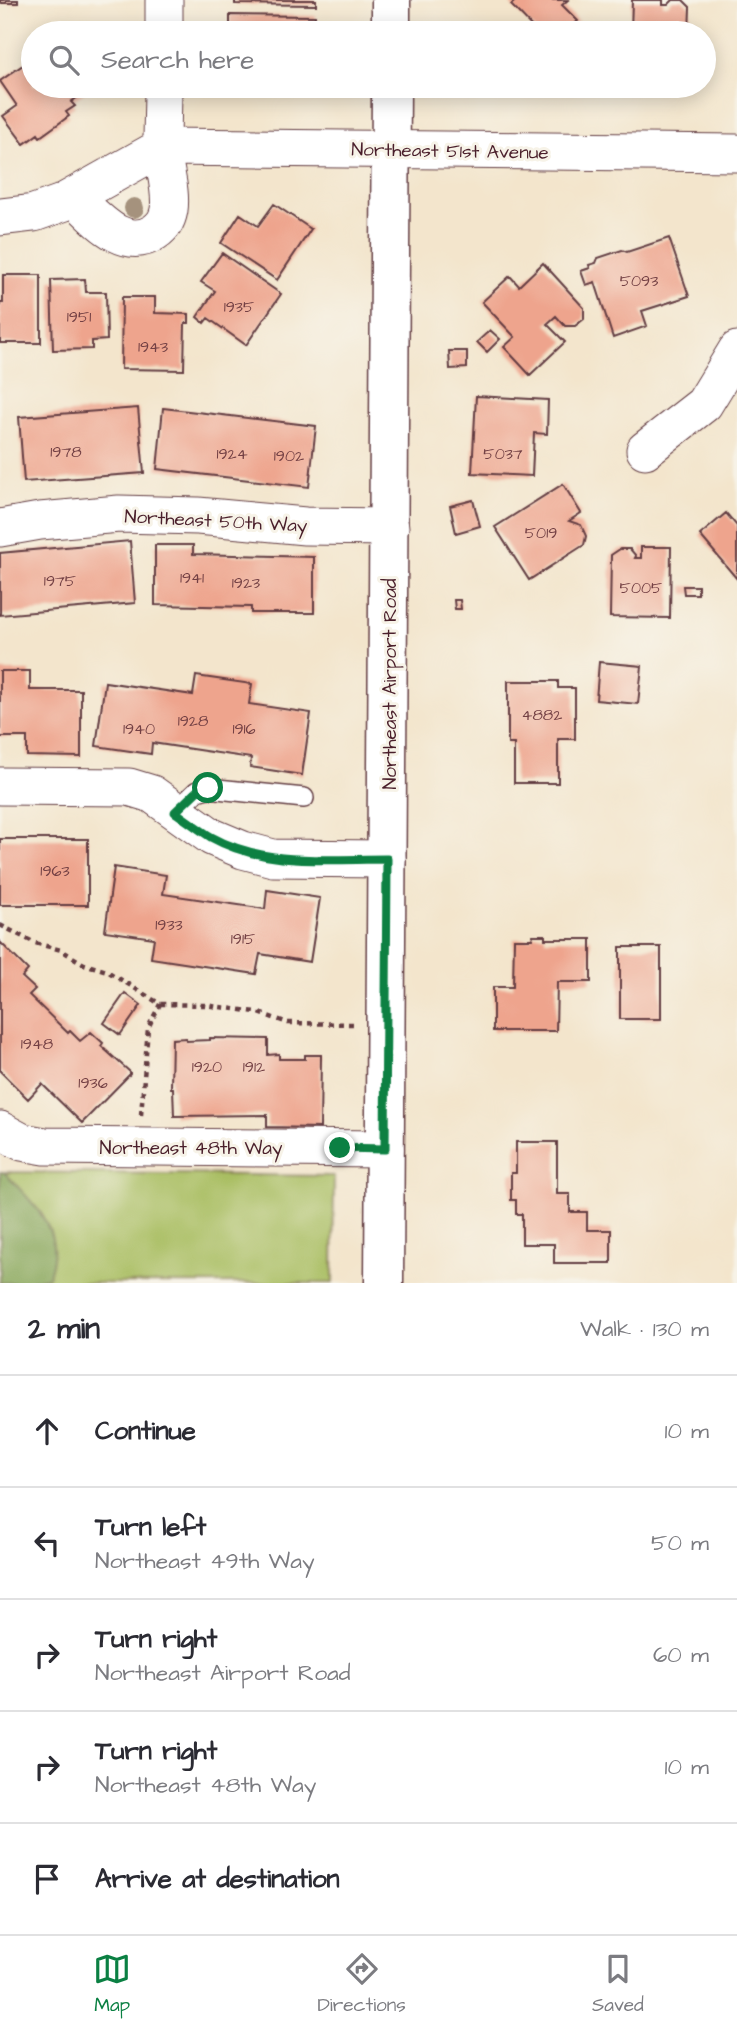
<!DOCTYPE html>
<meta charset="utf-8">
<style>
:root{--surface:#fff;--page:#f7f7f7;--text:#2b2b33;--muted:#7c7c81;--line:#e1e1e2;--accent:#0b8043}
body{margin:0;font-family:"Architects Daughter",sans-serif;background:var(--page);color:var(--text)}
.stop{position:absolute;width:21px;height:21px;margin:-16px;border:5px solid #0b8043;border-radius:50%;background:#fff}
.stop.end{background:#0b8043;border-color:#fff;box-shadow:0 2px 7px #0008}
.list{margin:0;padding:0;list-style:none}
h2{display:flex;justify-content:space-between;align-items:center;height:91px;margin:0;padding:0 28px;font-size:30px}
h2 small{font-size:23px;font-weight:400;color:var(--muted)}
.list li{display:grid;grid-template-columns:46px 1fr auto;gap:21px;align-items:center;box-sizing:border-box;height:112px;padding:0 28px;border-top:2px solid var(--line)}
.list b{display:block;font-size:26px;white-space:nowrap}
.list p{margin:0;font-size:23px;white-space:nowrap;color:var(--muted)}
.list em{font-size:23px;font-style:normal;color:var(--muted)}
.icon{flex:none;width:38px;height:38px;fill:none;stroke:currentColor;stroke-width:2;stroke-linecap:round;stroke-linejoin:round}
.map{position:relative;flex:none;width:737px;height:1283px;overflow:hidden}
.search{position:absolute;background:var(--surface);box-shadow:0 4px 18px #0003;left:21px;right:21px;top:21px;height:77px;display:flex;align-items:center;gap:18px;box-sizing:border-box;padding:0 24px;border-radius:38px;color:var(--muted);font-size:26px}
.sheet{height:651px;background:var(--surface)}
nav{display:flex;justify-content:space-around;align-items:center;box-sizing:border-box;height:98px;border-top:2px solid var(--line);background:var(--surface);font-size:19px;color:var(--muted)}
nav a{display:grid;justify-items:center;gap:4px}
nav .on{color:var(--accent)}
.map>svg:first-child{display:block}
.green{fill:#a9be62;stroke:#7a6e46;stroke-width:2}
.forest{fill:#86a558;stroke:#686242;stroke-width:2}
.building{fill:#eea48d}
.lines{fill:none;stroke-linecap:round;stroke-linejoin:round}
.service-casing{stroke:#633d43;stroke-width:22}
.minor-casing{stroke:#633d43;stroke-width:39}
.tertiary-casing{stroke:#633d43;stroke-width:41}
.path{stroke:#633d43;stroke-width:4.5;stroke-dasharray:5 5;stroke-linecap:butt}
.service{stroke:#fff;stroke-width:19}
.minor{stroke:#fff;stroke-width:37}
.tertiary{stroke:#fff;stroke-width:38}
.tree{fill:#a5927d}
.route{stroke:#0b8043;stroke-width:9}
.labels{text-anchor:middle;stroke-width:6;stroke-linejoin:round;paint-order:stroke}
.number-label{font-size:16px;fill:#734044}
.street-label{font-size:19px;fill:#4a1f2b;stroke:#f7f3e8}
</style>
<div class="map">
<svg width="737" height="1283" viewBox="0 0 737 1283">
<rect width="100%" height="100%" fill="#f7f3e8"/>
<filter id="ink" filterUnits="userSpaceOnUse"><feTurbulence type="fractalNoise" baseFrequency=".0143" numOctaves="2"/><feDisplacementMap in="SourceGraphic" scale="14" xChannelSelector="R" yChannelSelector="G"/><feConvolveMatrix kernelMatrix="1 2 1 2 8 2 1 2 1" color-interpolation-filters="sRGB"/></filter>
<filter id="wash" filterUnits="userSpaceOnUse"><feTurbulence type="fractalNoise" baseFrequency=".00686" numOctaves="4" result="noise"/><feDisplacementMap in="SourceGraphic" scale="28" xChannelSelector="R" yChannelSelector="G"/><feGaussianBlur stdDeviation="1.57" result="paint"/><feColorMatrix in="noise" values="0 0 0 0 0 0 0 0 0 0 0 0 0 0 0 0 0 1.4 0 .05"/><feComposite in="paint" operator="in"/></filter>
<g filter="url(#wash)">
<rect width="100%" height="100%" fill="#f3e5cc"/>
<!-- green -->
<path class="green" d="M 4,1172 L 334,1176 L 333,1283 L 32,1283 L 43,1215 Z"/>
<!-- forest -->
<path class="forest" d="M 0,1172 L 4,1172 C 33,1204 67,1231 48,1277 L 33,1280 L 32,1283 L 0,1283 Z"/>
<g id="blocks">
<!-- building -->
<path class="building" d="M 0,0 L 18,0 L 18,3 L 0,3 Z
M 235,0 L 316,0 L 316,5 L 235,4 Z
M 516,0 L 568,0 L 562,5 L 578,21 L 564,33 L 538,33 L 511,5 Z
M 632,0 L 663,0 L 663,5 L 668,5 L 673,0 L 683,0 L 690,7 L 689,33 L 631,33 Z
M 230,15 L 315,16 L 315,33 L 230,33 Z
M 33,58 L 33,86 L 81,86 L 85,92 L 71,102 L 75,106 L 66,112 L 69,116 L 40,137 L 38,134 L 24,144 L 3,116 L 17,106 L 0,81 Z
M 274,204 L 311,229 L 277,280 L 221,243 L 240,214 L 258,226 Z
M 669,238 L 689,296 L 642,311 L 647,326 L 613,338 L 595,282 L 586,285 L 581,271 L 590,268 L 589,265 L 596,263 L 598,258 L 622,250 L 627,252 Z
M 222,253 L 281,294 L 246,345 L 208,318 L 204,323 L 197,317 L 215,291 L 201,282 Z
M 543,263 L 584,308 L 584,319 L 575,326 L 565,326 L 556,316 L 547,324 L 565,342 L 530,375 L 504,347 L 515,337 L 482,302 L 510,276 L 519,286 Z
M 3,275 L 41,275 L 41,343 L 0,343 L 0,303 L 3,303 Z
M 85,279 L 86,292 L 106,292 L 107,340 L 92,341 L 92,349 L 53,350 L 51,280 Z
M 122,297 L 155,297 L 155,313 L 189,314 L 189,323 L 185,323 L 184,370 L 121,369 Z
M 490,330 L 500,339 L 487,352 L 477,342 Z
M 449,351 L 467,351 L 467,368 L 450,369 Z
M 476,396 L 548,400 L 547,434 L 534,433 L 532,476 L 472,473 Z
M 138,408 L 144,473 L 24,482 L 19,417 Z
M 163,408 L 316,426 L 309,487 L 157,469 Z
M 563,484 L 581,513 L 569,521 L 581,525 L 586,536 L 584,545 L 529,580 L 495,527 Z
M 473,500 L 480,526 L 456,533 L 450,506 Z
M 726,513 L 737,526 L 737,579 L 700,535 Z
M 130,541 L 135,603 L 0,615 L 0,553 Z
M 155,545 L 193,545 L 193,554 L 314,557 L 314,613 L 251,613 L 251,607 L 155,605 Z
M 641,547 L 671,547 L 670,618 L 610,617 L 611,555 L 620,549 L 630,549 L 636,556 L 635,558 L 641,558 Z
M 683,586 L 698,586 L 698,594 L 684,594 Z
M 454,600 L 460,600 L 461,609 L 455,609 Z
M 599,662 L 642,666 L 638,704 L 596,700 Z
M 0,671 L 30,671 L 30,690 L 81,690 L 81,757 L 27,756 L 27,737 L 0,737 Z
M 196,676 L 252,684 L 249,704 L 311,713 L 302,775 L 250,767 L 251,758 L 152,743 L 151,754 L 96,746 L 105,682 L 193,695 Z
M 508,681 L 558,681 L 558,688 L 575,688 L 575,739 L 558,739 L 558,783 L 514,783 L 514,744 L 508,744 Z
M 0,839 L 88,839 L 88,905 L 0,905 Z
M 114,867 L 166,875 L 163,894 L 265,909 L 267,890 L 320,898 L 310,962 L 260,954 L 256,974 L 151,958 L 154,938 L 105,931 Z
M 533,935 L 545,935 L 545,939 L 591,939 L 591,982 L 557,982 L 556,1031 L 493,1031 L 493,987 L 513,987 L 514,939 L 532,939 Z
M 0,942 L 28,970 L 22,977 L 35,989 L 29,995 L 68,1033 L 70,1031 L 80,1041 L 91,1032 L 103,1043 L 101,1046 L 130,1072 L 130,1074 L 82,1123 L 42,1084 L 28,1099 L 0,1071 Z
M 620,947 L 661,947 L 661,1019 L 620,1019 Z
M 125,993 L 141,1005 L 120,1035 L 104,1023 Z
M 186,1038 L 186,1041 L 210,1040 L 210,1038 L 268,1039 L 268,1055 L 279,1054 L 279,1059 L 305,1059 L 305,1055 L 321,1055 L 320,1128 L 267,1127 L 267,1115 L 174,1116 L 173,1088 L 171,1088 L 172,1039 Z
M 516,1142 L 557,1142 L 557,1194 L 570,1194 L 570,1212 L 587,1212 L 587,1230 L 611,1230 L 611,1263 L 554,1263 L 554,1244 L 522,1244 L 522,1214 L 516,1214 L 516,1200 L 511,1200 L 511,1173 L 516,1173 Z"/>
</g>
</g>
<g filter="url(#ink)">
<use href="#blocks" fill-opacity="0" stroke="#633d43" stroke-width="2"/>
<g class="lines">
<defs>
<path id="service" d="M 175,812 L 197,791 L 208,788 L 304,798"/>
<path id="minor" d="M 164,33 L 164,0
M 74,197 C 95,216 123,253 155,232 C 163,226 167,221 169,210 C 172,189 163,167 162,145 C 162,126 163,106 163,86
M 0,217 L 34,213 L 62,203 L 162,147 L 737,153
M 645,450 L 704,404 L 737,350
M 0,528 L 40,521 L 119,514 L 198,516 L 305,526 L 390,527
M 0,786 L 129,787 L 152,794 L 212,837 L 243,850 L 273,858 L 387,859
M 0,1130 L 22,1142 L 45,1146 L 385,1149"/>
<path id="tertiary" d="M 391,33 L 391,0
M 384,1283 L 391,86"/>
</defs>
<!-- service casing -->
<use href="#service" class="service-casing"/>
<!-- minor casing -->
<use href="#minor" class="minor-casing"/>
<!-- tertiary casing -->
<use href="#tertiary" class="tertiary-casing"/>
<!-- path -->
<path class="path" d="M 0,925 L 35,943 L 61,950 L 84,964 L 107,971 L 160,1004 L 205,1005 L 256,1012 L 288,1023 L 353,1024
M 141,1115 L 148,1028 L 160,1004"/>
<!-- service -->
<use href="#service" class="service"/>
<!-- minor -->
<use href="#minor" class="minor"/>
<!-- tertiary -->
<use href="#tertiary" class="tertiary"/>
</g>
<!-- trees -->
<circle class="tree" cx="134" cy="208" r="10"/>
</g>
<g class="lines" filter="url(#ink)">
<!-- route -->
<path class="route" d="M 208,788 L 197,791 L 175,812 C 187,820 199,830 211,837 C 265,867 329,859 387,859 L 385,1149 L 340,1148"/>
</g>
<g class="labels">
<!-- number labels -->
<g class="number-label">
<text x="639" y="286">5093</text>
<text x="239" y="312">1935</text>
<text x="79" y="322">1951</text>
<text x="153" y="352">1943</text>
<text x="66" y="457">1978</text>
<text x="232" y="459">1924</text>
<text x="503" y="459">5037</text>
<text x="289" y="461">1902</text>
<text x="541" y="538">5019</text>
<text x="192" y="583">1941</text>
<text x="60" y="586">1975</text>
<text x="246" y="588">1923</text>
<text x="641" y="593">5005</text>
<text x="542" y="720">4882</text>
<text x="193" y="726">1928</text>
<text x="139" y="734">1940</text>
<text x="244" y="734">1916</text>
<text x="55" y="876">1963</text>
<text x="169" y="930">1933</text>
<text x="243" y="944">1915</text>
<text x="37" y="1049">1948</text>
<text x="207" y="1072">1920</text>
<text x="254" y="1072">1912</text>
<text x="93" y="1088">1936</text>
</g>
<!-- street labels -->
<g class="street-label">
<text transform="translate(450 150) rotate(1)" y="7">Northeast 51st Avenue</text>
<text transform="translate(216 520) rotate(3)" y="7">Northeast 50th Way</text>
<text transform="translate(389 684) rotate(-90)" y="7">Northeast Airport Road</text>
<text x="191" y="1154">Northeast 48th Way</text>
</g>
</g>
</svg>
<div class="stop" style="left:208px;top:788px"></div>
<div class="stop end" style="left:340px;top:1148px"></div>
<div class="search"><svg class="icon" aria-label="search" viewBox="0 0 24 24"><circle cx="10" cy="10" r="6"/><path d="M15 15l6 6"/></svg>Search here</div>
</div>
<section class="sheet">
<h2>2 min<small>Walk · 130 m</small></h2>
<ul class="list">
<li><svg class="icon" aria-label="ahead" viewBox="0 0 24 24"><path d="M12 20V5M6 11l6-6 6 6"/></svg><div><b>Continue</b></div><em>10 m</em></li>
<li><svg class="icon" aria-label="left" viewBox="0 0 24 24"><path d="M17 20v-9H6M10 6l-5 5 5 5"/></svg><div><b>Turn left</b><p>Northeast 49th Way</p></div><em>50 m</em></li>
<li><svg class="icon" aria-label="right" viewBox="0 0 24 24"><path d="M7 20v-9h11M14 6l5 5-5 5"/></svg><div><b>Turn right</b><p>Northeast Airport Road</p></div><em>60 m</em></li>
<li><svg class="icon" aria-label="right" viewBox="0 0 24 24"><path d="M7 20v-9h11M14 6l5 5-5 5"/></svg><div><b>Turn right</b><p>Northeast 48th Way</p></div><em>10 m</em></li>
<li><svg class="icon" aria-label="arrive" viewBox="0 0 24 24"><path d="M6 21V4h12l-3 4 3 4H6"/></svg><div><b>Arrive at destination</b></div></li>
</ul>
</section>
<nav>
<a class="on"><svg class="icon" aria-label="map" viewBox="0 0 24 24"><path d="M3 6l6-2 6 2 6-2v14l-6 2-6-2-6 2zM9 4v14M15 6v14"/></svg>Map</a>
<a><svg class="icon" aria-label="directions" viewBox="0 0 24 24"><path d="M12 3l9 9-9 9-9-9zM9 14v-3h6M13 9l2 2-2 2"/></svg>Directions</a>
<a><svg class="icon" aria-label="saved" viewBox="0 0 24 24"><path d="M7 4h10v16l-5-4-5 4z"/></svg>Saved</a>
</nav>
